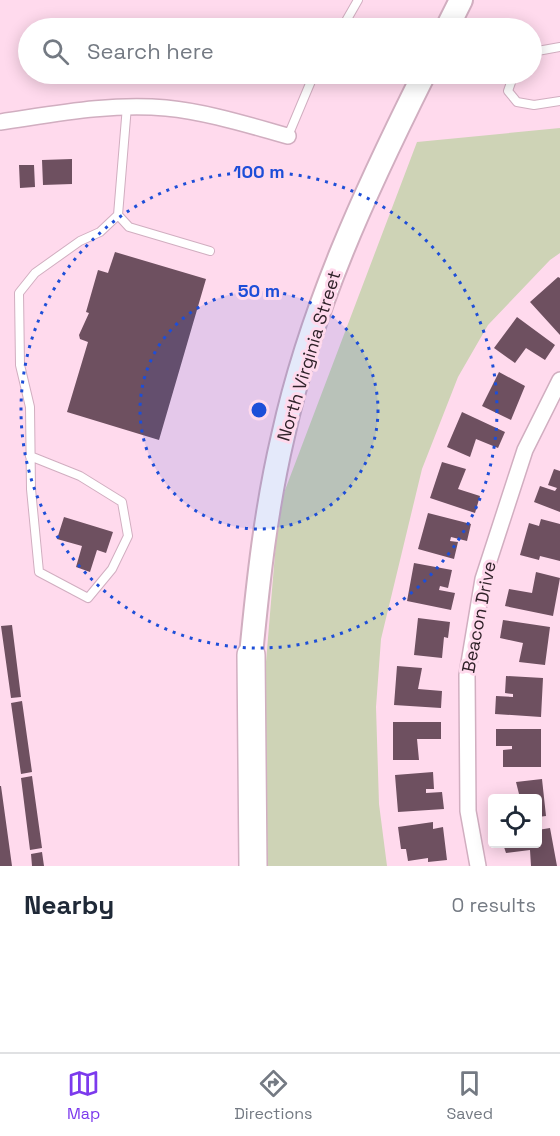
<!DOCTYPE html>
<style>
:root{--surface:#fff;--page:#f6f6f7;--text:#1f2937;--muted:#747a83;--line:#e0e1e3;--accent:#7c3aed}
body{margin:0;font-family:"Space Grotesk",sans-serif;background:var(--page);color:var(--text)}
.controls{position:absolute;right:18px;bottom:18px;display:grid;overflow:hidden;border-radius:6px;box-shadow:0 3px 15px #0003}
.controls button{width:54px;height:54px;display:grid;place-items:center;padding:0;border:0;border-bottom:2px solid var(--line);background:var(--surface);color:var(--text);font:30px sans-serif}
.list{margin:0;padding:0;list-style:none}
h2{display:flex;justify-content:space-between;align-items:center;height:78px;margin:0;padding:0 24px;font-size:26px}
h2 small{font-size:20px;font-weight:400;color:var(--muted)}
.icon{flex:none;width:33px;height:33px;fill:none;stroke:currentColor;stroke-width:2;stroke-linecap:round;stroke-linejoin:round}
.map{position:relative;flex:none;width:560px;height:866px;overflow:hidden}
.search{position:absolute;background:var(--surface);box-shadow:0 3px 15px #0003;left:18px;right:18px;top:18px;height:66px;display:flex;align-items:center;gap:15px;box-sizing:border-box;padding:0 21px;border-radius:33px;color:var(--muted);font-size:22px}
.sheet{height:186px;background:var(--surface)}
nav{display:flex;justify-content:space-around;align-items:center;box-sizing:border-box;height:84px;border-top:2px solid var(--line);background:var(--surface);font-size:16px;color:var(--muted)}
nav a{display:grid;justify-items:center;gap:3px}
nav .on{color:var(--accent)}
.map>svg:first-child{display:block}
.green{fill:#ced3b6}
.building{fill:#6e5060}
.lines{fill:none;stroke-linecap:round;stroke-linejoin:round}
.service-casing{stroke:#d1aec0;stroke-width:10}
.minor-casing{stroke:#d1aec0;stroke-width:18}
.primary-casing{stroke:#d1aec0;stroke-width:26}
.motorway-casing{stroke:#d1aec0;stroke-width:30}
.service{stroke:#fff;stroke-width:8}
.minor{stroke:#fff;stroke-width:15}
.primary{stroke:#fff;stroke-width:22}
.motorway{stroke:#fff;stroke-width:27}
.ring{fill:none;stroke:#1d4ed8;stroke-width:3;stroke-dasharray:3 6}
.labels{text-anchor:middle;stroke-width:6;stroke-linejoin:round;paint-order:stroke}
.street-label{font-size:18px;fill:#302229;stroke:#ffdaed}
.centre{fill:#1d4ed8;stroke:#ffdaed;stroke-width:3}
.ring-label{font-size:18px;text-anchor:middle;font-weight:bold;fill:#1d4ed8;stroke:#ffdaed;stroke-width:6;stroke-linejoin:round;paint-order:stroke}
</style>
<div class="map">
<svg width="560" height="866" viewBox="0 0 560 866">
<rect width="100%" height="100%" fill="#ffdaed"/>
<!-- green -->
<path class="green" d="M 560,128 L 560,253 L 550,260 L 488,325 L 458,377 L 422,469 L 381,639 L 376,707 L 379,804 L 387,866 L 249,866 L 279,506 L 417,142 Z"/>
<!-- building -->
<path class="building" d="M 72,159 L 72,184 L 43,185 L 42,160 Z
M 19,165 L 34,165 L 35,187 L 20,188 Z
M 115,252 L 206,279 L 159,440 L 67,412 L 88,342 L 80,339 L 79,335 L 89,313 L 86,312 L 98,270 L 108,273 Z
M 558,277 L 560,278 L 560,335 L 530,302 Z
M 517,317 L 555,345 L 545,360 L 526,348 L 515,363 L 494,348 Z
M 499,372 L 525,386 L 511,420 L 482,406 Z
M 462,412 L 505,432 L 498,448 L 476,439 L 470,457 L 447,447 Z
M 442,462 L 466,469 L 458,489 L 480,496 L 475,513 L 430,498 Z
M 554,469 L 560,471 L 560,512 L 534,502 L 540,486 L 555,491 L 557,488 L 548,485 Z
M 428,513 L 471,524 L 467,541 L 451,537 L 450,541 L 458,542 L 454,559 L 418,549 Z
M 64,517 L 113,532 L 106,553 L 97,550 L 90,572 L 76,567 L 82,546 L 57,539 Z
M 541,519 L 560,524 L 560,561 L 540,556 L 539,560 L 520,555 L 529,523 L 539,526 Z
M 414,563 L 452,570 L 448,588 L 440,586 L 439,590 L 455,593 L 451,610 L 407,601 Z
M 536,572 L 560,578 L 553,616 L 505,606 L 509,589 L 532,593 Z
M 418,618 L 450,622 L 448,638 L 444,637 L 442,658 L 414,655 Z
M 503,620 L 550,627 L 545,665 L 519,662 L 523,643 L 500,638 Z
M 12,625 L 21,697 L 11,698 L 1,626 Z
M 397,666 L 422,668 L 418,689 L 442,691 L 441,708 L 394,705 Z
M 506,676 L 543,678 L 541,717 L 495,714 L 496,696 L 513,697 L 513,694 L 505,693 Z
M 22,701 L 32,772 L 21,774 L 11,703 Z
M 393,722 L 441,722 L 441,739 L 417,739 L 419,760 L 393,760 Z
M 496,729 L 541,729 L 541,767 L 503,767 L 503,750 L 512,749 L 512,746 L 496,746 Z
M 433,772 L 434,789 L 426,789 L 426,793 L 442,792 L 444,809 L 398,812 L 395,775 Z
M 32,776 L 42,848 L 30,850 L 21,778 Z
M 542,779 L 546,816 L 538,817 L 538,798 L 520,798 L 516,782 Z
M 0,786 L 1,786 L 12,866 L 0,866 Z
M 433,822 L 433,829 L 443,827 L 447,860 L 428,862 L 428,858 L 408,861 L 406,849 L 401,849 L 398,827 Z
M 550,828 L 557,866 L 531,866 L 530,850 L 506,853 L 503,844 L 538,844 L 538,830 Z
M 42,852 L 44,866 L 32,866 L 31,854 Z"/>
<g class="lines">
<defs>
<path id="service" d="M 342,28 L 358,0
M 532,52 L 560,47
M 514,74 L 508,91 L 517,102 L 534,105 L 560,101
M 288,136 L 314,74
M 118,215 L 129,227 L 210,251
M 30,456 L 80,476 L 122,502 L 128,536 L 112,569 L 88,598 L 39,572 L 31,489 L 30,407 L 20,365 L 19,293 L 35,273 L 80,241 L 100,232 L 118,215 L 127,106"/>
<path id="minor" d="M 0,122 C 55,114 109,103 166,108 C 207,112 248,125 288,136
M 478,866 L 468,811 L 467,675 L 483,579 L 525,450 L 560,380"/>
<path id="primary" d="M 447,28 L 461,0
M 251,655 C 258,582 266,508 283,436 C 311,308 366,190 424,74"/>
<path id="motorway" d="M 251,655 L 253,866"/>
</defs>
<!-- service casing -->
<use href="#service" class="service-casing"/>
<!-- minor casing -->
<use href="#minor" class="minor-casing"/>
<!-- primary casing -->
<use href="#primary" class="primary-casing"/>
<!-- motorway casing -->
<use href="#motorway" class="motorway-casing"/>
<!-- service -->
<use href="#service" class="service"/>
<!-- minor -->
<use href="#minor" class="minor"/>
<!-- primary -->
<use href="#primary" class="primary"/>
<!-- motorway -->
<use href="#motorway" class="motorway"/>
</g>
<!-- distance rings -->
<circle cx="259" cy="410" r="119" fill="#1d4ed8" fill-opacity=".12"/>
<g class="ring">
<circle cx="259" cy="410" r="119"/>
<circle cx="259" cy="410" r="238"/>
</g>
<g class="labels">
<!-- street labels -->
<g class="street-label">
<text transform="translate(309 356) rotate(-73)" y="6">North Virginia Street</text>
<text transform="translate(479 617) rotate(-79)" y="6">Beacon Drive</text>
</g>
</g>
<circle cx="259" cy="410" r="9" class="centre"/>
<g class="ring-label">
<text x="259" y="178">100 m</text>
<text x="259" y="297">50 m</text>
</g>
</svg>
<div class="controls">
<button><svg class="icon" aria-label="locate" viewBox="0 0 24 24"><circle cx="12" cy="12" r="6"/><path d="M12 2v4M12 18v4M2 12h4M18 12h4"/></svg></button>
</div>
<div class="search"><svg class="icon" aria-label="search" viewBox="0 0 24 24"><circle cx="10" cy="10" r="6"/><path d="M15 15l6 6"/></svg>Search here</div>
</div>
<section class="sheet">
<h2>Nearby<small>0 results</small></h2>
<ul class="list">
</ul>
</section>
<nav>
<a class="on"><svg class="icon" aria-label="map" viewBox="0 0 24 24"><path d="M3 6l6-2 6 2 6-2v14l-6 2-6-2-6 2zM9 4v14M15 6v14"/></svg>Map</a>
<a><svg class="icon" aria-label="directions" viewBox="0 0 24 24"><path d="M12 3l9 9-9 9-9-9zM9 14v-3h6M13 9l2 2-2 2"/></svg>Directions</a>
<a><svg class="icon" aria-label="saved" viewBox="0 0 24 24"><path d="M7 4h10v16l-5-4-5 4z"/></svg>Saved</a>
</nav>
